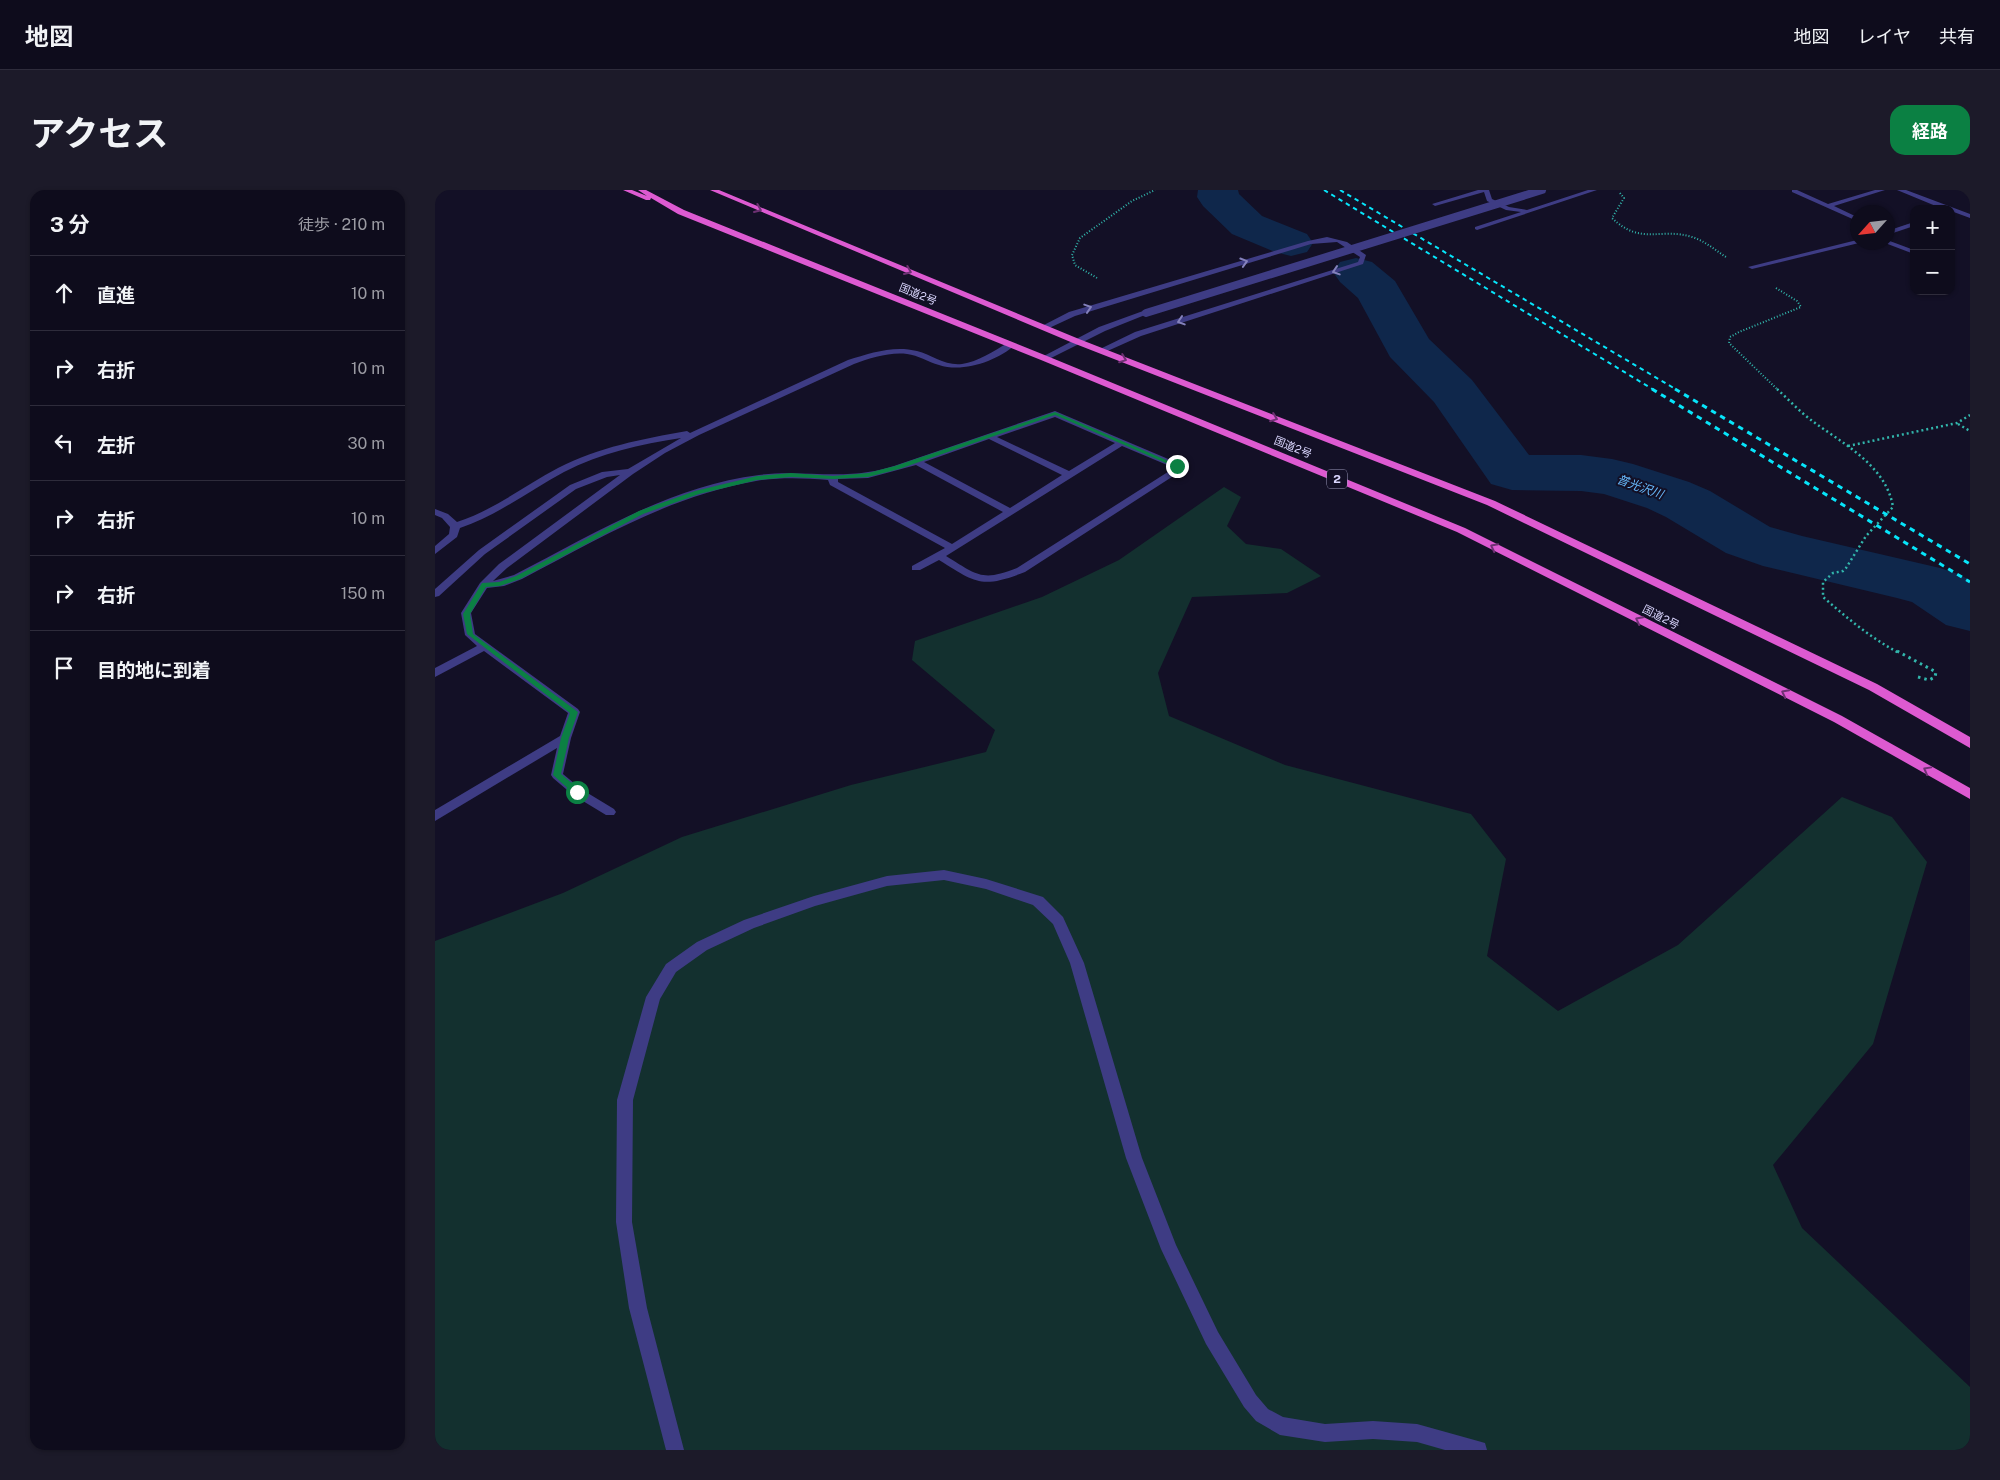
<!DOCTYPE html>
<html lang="ja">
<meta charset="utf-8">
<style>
:root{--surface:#0e0c1c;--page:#1c1a29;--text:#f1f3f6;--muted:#9b9ba3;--line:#2e2c3b;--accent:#0b8043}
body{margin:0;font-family:"Public Sans","Noto Sans JP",sans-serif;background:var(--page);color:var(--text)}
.controls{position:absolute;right:15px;top:15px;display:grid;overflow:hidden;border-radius:10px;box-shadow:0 1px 4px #0004}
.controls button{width:45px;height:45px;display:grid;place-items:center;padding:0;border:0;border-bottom:1px solid var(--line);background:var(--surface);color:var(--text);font:25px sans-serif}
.compass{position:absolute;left:1415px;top:15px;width:45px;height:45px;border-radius:50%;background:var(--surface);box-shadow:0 1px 4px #0004;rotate:243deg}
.stop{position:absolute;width:15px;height:15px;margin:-11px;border:4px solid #0b8043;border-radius:50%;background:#fff}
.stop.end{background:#0b8043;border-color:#fff;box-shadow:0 1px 5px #0008}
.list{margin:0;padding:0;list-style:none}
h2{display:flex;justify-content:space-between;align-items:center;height:65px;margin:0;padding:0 20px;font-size:21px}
h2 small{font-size:16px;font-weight:400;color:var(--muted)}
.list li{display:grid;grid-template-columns:32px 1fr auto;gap:15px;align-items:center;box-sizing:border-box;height:75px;padding:0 20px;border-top:1px solid var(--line)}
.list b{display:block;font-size:19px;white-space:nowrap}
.list em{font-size:16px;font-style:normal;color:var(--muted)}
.icon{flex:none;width:28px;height:28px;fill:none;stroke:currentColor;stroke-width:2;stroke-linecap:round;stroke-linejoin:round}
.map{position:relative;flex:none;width:1535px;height:1260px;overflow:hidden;border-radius:15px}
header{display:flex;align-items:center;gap:30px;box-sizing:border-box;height:70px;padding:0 25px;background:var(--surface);border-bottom:1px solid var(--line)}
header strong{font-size:24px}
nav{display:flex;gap:28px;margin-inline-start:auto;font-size:18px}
.intro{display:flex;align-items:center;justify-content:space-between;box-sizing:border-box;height:120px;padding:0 30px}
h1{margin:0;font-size:35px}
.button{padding:12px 22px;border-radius:15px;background:var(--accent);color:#fff;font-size:18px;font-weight:700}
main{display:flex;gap:30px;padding:0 30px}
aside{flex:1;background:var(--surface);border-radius:15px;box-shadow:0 1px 4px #0004}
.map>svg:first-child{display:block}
.green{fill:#13302f}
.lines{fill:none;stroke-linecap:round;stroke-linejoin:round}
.river{fill:#0f274b;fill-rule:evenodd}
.path-far2{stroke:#32b6ac;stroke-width:2;stroke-dasharray:1 2;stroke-linecap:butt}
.path-far1{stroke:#32b6ac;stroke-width:2.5;stroke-dasharray:2 3;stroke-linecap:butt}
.path{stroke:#32b6ac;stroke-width:3;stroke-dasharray:2.5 4;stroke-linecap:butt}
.service{fill:#3e3c84;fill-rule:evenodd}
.minor{fill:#3e3c84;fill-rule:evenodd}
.tertiary{fill:#3e3c84;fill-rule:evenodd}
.trunk{fill:#dd5ad1;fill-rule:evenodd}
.rail-far1{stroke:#07e5fa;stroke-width:2;stroke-dasharray:4.5 4;stroke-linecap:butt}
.rail{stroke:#07e5fa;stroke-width:3;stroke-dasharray:5.5 5;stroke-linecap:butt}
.tertiary-bridge{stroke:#3e3c84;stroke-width:8}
.oneway{stroke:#6e3173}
.oneway2{stroke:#8481bb}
.route{fill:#0b8043}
.labels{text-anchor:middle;stroke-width:4;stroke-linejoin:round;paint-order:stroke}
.far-street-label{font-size:11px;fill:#dad6fe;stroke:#131026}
.shield{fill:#131026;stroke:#9e9bbd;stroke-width:1}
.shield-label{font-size:12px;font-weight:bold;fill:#dad6fe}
.far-water-label{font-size:12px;font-style:italic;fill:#67b9fc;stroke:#131026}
</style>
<header>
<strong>地図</strong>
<nav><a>地図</a><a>レイヤ</a><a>共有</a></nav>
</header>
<div class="intro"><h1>アクセス</h1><a class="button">経路</a></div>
<main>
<aside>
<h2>3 分<small>徒歩 · 210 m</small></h2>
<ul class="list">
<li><svg class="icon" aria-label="ahead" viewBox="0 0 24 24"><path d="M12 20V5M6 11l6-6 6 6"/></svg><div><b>直進</b></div><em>10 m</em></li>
<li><svg class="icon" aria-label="right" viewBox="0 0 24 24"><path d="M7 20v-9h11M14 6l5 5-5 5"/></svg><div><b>右折</b></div><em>10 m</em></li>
<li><svg class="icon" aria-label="left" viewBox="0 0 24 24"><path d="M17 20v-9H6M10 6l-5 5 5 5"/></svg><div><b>左折</b></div><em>30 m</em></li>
<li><svg class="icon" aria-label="right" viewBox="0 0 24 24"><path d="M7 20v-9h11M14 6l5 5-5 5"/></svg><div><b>右折</b></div><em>10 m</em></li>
<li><svg class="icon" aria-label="right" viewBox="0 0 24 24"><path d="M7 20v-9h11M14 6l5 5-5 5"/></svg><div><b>右折</b></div><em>150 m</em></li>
<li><svg class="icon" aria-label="arrive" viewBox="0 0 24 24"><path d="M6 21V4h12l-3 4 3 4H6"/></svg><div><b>目的地に到着</b></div></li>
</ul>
</aside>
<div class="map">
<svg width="1535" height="1260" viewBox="0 0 1535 1260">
<rect width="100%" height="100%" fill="#131026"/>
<!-- green -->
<path class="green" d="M 789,297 L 806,307 L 792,336 L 811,354 L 846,359 L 886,386 L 852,403 L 757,407 L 723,483 L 734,526 L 850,575 L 1036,624 L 1071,669 L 1052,766 L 1123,821 L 1243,755 L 1407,607 L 1457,627 L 1492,672 L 1438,854 L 1338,975 L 1367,1038 L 1535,1197 L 1535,1260 L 0,1260 L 0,751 L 128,703 L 247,647 L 416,595 L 551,562 L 560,540 L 477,470 L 480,451 L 607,407 L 684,370 Z"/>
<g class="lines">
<!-- river -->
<path class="river" d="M 763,0 L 803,0 L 804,4 L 827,26 L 872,44 L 878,53 L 872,62 L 856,66 L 840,62 L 797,44 L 768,16 L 762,7 Z
M 921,68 L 937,72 L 960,91 L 994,149 L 1037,190 L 1094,265 L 1146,265 L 1177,269 L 1198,274 L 1254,292 L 1275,301 L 1335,337 L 1367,346 L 1505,378 L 1523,384 L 1535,390 L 1535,441 L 1511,435 L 1477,412 L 1462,408 L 1328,376 L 1291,363 L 1231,327 L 1212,318 L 1169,304 L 1146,301 L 1077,300 L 1056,294 L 999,212 L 955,167 L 923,108 L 905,92 L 898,82 L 905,72 Z"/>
<!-- path-far2 -->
<path class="path-far2" d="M 1185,3 L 1189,8 L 1177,28 C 1206,56 1225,37 1257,47 C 1270,51 1280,60 1291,67
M 662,88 L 640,75 L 637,65 L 645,48 L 697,11 L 720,0
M 1341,98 L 1362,111 L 1366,117 L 1304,142 L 1295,147 L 1294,153 L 1343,200"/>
<!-- path-far1 -->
<path class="path-far1" d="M 1342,199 C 1353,209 1364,221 1376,230 C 1408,254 1451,275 1458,317 L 1431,346 L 1411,378 L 1408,381 L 1398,383 L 1388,392 L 1388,407 C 1412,428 1436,448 1464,463
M 1523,234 L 1535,241
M 1413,256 L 1522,233 L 1535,225"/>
<!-- path -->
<path class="path" d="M 1462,461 L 1501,482 L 1500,487 L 1494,490 L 1483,487"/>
<!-- service -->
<path class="service" d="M 573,153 L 580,155 C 562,171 528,183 504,175 C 493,172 483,165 472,164 C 454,162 436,168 419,174 L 264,245 L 230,263 L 198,284 L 72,378 L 58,391 L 79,385 C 157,345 235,296 324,285 C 360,280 397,288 433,282 C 442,281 451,278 459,276 L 620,221 L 745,274 L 747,276 L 743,283 L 590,382 C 546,399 541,393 504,370 L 485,380 L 477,380 L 477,376 L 510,358 L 395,295 L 393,290 C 369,288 345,287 321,291 C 235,306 163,349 87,389 L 69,396 L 52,398 L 36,423 L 40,444 L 143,519 L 145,522 L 136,548 L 128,584 L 146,599 L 179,619 L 181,622 L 179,625 L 171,625 L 138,605 L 118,588 L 116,585 L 122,558 L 0,631 L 0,620 L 125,546 L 133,523 L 49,461 L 0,487 L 0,478 L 42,456 L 30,445 L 26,423 L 45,393 L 64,374 L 185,285 L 172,287 L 141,299 L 50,364 L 4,406 L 0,407 L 0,399 L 44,360 L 135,295 L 167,282 L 193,279 L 246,248 C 205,254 166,263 129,282 C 94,301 63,325 25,338 L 22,347 L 0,364 L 0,356 L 14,344 L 15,337 L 7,328 L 0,325 L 0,319 L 13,324 L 22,332 C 59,320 89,296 123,278 C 164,257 207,249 252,241 L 255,243 L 413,170 C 435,163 459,155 482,161 C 497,165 510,176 527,174 C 543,172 558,161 573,153 ZM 620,227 L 680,253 L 634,281 L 562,247 ZM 554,249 L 627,285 L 575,318 L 489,272 ZM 687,256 L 737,277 L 736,280 L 582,378 C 547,392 542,385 511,366 ZM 481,275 L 568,322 L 517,354 L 403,292 L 403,289 L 433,288 Z
M 509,680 L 551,689 L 608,707 L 628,727 L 649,773 L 707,968 L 741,1055 L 783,1142 L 821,1205 L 833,1219 L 848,1227 L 890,1234 L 938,1231 L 982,1234 L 1043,1251 L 1050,1253 L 1052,1260 L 1010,1260 L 982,1252 L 938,1249 L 890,1252 L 845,1245 L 821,1231 L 809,1217 L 771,1154 L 726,1059 L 691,968 L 635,773 L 618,734 L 598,715 L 551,699 L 509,690 L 452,696 L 380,716 L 319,738 L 272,760 L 241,782 L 225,809 L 198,910 L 197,1032 L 212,1118 L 249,1260 L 231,1260 L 194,1118 L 181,1032 L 182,910 L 211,807 L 231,774 L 262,752 L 309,730 L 379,706 L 452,686 Z"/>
<!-- minor -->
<path class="minor" d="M 1043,0 L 1054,0 L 1057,9 L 1074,17 L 1092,20 L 1153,0 L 1162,0 L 1042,40 L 1040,39 L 1040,37 L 1086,22 L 1071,20 L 1052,11 L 1049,2 L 1000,16 L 997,14 Z
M 1357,0 L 1362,0 L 1393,14 L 1440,0 L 1450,0 L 1399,16 L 1422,27 L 1422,31 L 1357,2 Z
M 1462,0 L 1471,0 L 1535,24 L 1535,28 L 1516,21 L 1516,19 L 1508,19 Z
M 1479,32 L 1479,36 L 1452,45 L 1452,41 Z
M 892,47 L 912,52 L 931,65 L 928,74 L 706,146 L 668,163 L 665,163 L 665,159 L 700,142 L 923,72 L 925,67 L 902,52 L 876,54 L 640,126 L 612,139 L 605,137 L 634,122 L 873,51 Z
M 1422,50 L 1424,53 L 1317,79 L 1313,77 Z
M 1452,50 L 1479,60 L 1479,64 L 1450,53 L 1452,52 Z"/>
<!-- tertiary -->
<path class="tertiary" d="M 708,121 L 715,123 L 670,141 L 612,170 L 605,168 L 664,137 Z"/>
<!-- trunk -->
<path class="trunk" d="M 188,0 L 197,0 L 212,6 L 203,0 L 211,0 L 249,20 L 612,166 L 1030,338 L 1407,526 L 1535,598 L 1535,609 L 1399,532 L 1022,342 L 606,170 L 243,24 L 216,8 L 215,10 L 211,10 Z
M 275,0 L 284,0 L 644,149 L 1060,311 L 1442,494 L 1535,547 L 1535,558 L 1434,500 L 1052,315 L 638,153 Z"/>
<!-- rail-far1 -->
<path class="rail-far1" d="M 889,0 L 1219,200
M 905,0 L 1242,200"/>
<!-- rail -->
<path class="rail" d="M 1217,199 L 1535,392
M 1240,199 L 1535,374"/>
<!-- tertiary-bridge -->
<path class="tertiary-bridge" d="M 711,123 L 1107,0"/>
</g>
<!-- one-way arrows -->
<defs><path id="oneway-chevron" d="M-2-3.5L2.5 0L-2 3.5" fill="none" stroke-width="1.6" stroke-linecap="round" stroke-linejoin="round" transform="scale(1.25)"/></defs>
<g class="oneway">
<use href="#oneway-chevron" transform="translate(323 19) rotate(23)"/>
<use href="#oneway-chevron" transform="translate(473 81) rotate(23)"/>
<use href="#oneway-chevron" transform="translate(688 169) rotate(21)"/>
<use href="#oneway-chevron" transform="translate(839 228) rotate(21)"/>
<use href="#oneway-chevron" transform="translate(1059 357) rotate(-153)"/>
<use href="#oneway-chevron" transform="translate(1204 430) rotate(-153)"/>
<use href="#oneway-chevron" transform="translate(1350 503) rotate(-153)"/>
<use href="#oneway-chevron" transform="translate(1492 580) rotate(-151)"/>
</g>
<g class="oneway2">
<use href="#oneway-chevron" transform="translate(809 72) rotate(-17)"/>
<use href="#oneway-chevron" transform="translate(901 81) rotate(162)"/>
<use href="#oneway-chevron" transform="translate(653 118) rotate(-18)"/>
<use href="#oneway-chevron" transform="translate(746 131) rotate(162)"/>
</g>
<!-- route -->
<path class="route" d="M 620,222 L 745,276 L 740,277 L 620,225 L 464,279 L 433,287 L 398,289 L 356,287 L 322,290 L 264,304 L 208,324 L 85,389 L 65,396 L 51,397 L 35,424 L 38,444 L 143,522 L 134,548 L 126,584 L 145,600 L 145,604 L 139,604 L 118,585 L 126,548 L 135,523 L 32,444 L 28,424 L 47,393 L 64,392 L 81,386 L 204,321 L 260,301 L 322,286 L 356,283 L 398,286 L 433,283 L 460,276 Z"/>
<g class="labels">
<!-- far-street labels -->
<g class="far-street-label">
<text transform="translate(483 104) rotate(22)" y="4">国道2号</text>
<text transform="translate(858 257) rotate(22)" y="4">国道2号</text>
<text transform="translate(1226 427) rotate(27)" y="4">国道2号</text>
</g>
<!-- shield labels -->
<rect class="shield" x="892" y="279.5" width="20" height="19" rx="4"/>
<g class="shield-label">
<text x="902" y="293">2</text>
</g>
<!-- far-water labels -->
<g class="far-water-label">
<text transform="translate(1205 297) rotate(20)" y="4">普光沢川</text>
</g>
</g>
</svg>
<div class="controls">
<button>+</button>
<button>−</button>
</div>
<svg class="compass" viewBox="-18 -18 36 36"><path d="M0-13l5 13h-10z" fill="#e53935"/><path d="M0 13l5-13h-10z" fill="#9b9ba3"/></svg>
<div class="stop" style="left:142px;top:602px"></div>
<div class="stop end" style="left:742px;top:276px"></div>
</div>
</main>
